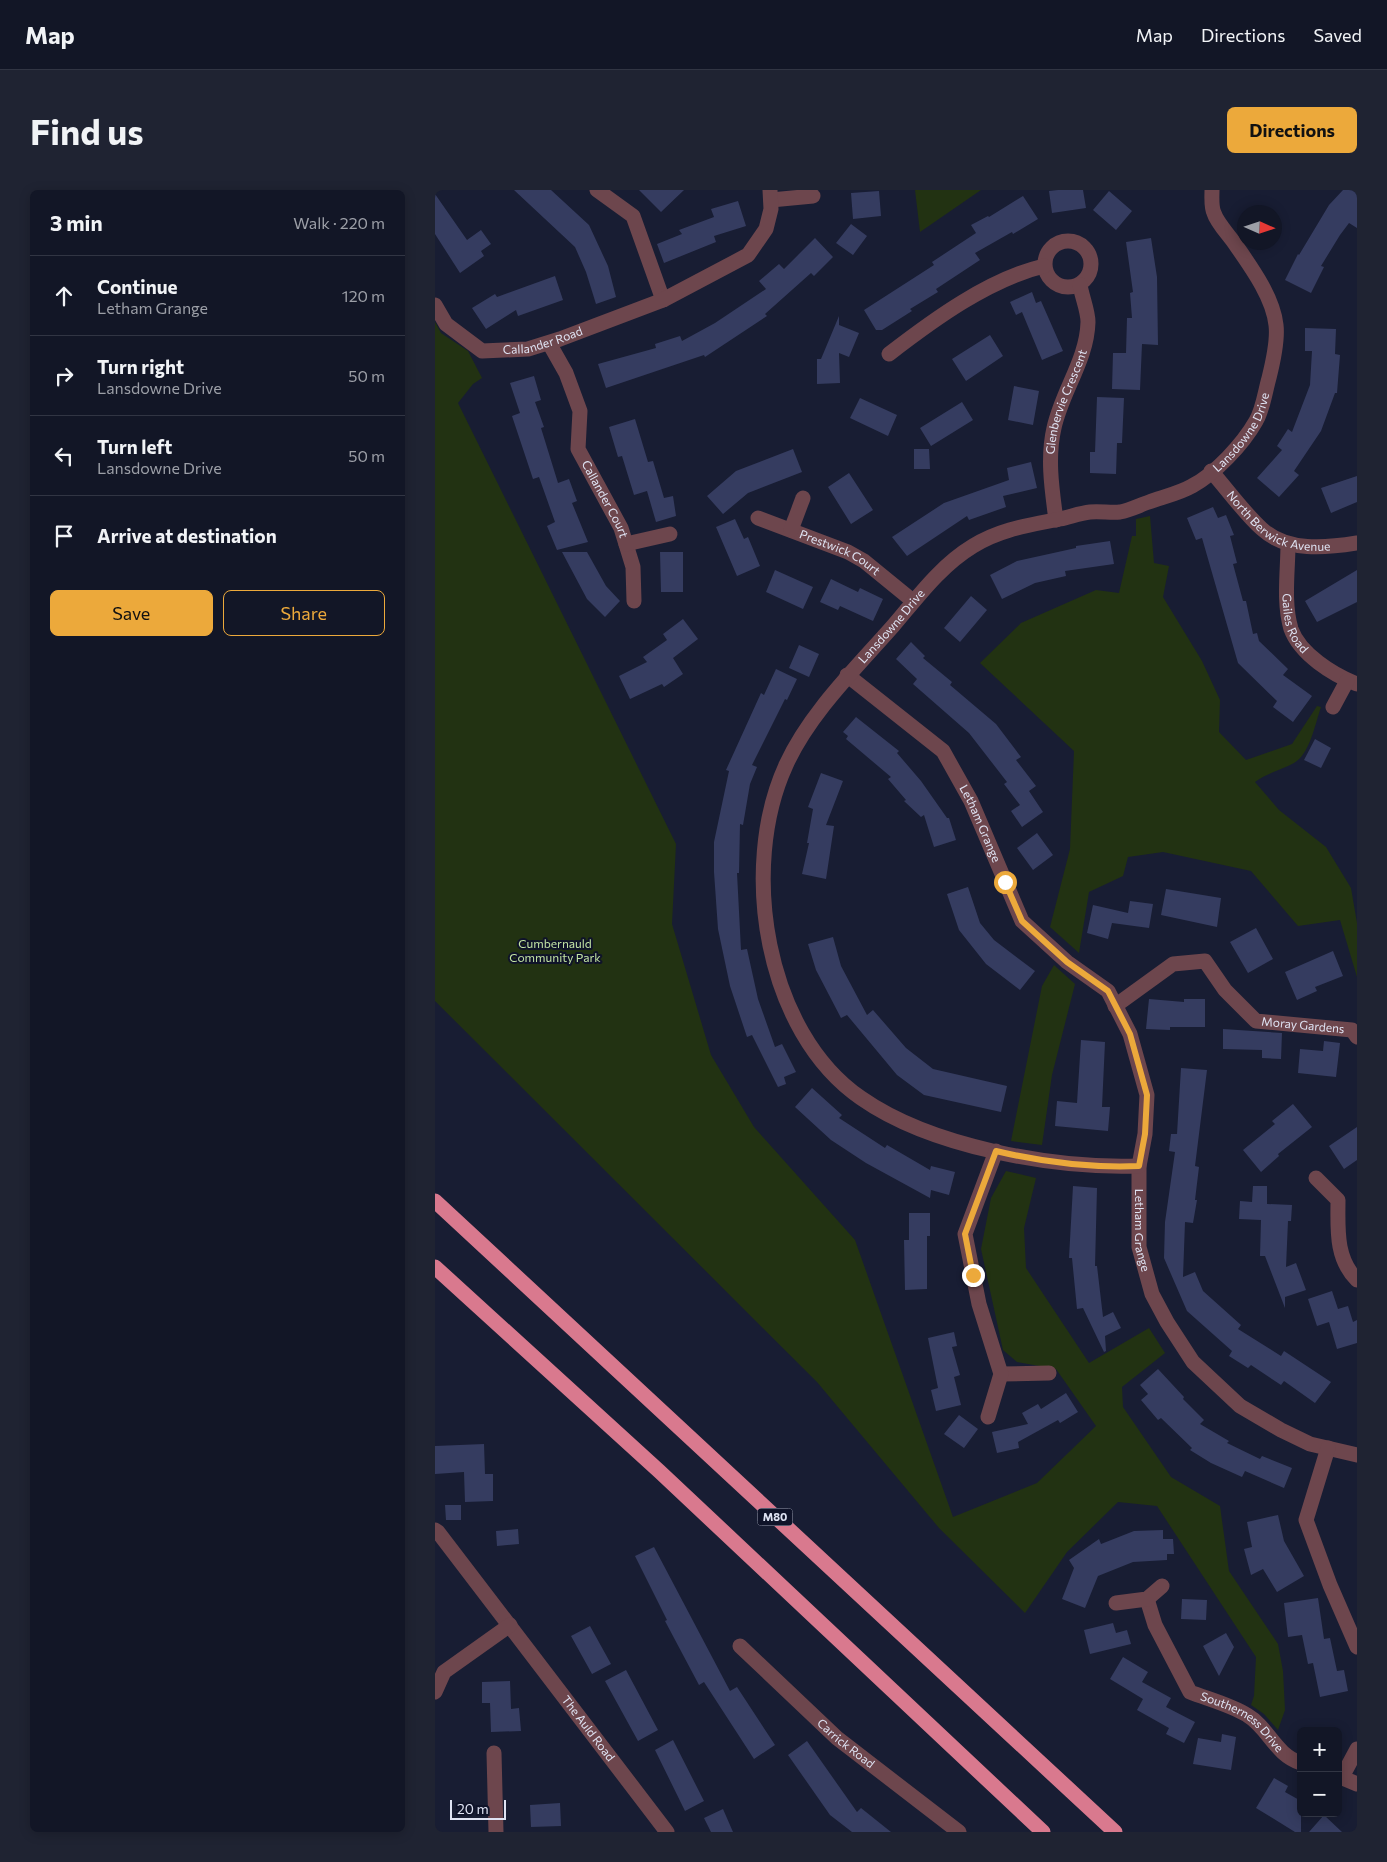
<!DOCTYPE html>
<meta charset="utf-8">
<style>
:root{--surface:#121626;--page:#1f2332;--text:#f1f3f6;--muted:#9c9fa7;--line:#313543;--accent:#eca93b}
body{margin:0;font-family:Commissioner,sans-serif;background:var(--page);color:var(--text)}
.controls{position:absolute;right:15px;bottom:15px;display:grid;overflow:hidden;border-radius:8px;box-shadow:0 2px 12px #0003}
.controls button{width:45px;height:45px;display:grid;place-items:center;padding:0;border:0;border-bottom:1px solid var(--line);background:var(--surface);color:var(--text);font:25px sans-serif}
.compass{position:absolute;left:802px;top:15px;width:45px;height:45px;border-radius:50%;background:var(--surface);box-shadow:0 2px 12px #0003;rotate:93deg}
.scale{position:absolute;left:15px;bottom:12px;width:56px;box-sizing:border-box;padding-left:5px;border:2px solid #dfe3f3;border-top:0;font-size:14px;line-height:18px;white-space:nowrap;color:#dfe3f3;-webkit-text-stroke:4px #0f1329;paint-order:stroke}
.stop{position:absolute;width:15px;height:15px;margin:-11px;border:4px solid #eca93b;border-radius:50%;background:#fff}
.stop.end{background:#eca93b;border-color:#fff;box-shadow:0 1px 5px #0008}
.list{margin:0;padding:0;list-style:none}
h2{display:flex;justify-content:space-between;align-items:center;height:65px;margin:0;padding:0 20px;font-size:21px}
h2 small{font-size:16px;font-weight:400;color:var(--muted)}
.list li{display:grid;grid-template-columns:32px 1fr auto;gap:15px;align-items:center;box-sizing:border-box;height:80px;padding:0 20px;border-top:1px solid var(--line)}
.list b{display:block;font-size:19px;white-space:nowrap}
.list p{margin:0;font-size:16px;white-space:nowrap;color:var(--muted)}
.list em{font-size:16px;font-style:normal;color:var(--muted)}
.actions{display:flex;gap:10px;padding:15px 20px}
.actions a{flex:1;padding:11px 0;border:1px solid var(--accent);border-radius:8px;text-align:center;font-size:18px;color:var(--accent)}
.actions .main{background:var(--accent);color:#111}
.icon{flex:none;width:28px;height:28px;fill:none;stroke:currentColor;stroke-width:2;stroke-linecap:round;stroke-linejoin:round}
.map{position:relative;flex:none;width:922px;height:1642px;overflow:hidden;border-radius:8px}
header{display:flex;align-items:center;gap:30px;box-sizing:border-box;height:70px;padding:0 25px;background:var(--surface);border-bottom:1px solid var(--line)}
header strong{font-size:24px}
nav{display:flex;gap:28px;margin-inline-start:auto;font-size:18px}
.intro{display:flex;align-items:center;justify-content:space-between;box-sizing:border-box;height:120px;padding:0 30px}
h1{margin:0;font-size:35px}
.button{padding:12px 22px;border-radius:8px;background:var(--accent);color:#111;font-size:18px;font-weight:700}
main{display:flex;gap:30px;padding:0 30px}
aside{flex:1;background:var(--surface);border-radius:8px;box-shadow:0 2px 12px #0003}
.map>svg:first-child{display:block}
.green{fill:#223212}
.building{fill:#353c60}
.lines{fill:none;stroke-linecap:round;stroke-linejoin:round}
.minor{stroke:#6d464d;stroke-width:15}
.motorway{stroke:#d9798e;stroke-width:15}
.route{stroke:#eca93b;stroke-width:6}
.labels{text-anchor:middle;stroke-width:4;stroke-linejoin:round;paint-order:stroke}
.shield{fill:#0f1329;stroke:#a1a5b6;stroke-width:1}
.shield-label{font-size:11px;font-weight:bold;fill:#dfe3f3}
.street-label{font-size:12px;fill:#dfe3f3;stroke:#0f1329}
.park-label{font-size:12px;fill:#c3e4a4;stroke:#0f1329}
</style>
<header>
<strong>Map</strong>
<nav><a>Map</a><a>Directions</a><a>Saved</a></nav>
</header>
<div class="intro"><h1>Find us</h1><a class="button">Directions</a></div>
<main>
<aside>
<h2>3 min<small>Walk · 220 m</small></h2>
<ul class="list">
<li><svg class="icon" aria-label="ahead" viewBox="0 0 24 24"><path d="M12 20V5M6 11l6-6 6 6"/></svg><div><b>Continue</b><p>Letham Grange</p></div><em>120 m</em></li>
<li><svg class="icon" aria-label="right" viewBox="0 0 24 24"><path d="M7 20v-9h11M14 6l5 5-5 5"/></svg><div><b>Turn right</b><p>Lansdowne Drive</p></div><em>50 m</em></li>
<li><svg class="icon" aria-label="left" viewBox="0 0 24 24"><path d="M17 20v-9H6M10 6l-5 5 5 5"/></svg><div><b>Turn left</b><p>Lansdowne Drive</p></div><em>50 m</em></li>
<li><svg class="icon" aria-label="arrive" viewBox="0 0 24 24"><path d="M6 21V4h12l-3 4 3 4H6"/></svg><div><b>Arrive at destination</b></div></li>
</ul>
<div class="actions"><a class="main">Save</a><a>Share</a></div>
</aside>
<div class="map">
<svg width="922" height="1642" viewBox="0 0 922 1642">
<rect width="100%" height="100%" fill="#181d33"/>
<!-- green -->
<path class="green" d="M 480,0 L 546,0 L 485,42 Z
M 0,132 L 6,143 L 33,161 L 47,188 L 38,194 L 23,213 L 241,654 L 237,734 L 276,865 L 319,937 L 420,1050 L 518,1327 L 602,1293 L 661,1236 L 621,1179 L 582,1172 L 568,1160 L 546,1059 L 556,1008 L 571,981 L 601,988 L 589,1038 L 591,1078 L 654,1173 L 714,1138 L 730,1163 L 687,1197 L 688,1217 L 736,1287 L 785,1316 L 794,1381 L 843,1454 L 848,1481 L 850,1520 L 843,1540 L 829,1524 L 816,1515 L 819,1506 L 821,1467 L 722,1316 L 683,1312 L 632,1362 L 590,1423 L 504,1338 L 382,1192 L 0,811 Z
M 715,326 L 719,373 L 734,376 L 728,407 L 767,471 L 785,510 L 784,542 L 811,570 L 857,554 L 882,516 L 886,517 C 880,534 875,564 859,573 C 846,580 832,583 820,592 L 844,620 L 891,657 L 916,698 L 922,733 L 922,787 L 905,730 L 863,736 L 816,681 L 728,662 L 693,667 L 688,686 L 654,702 L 644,763 L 615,737 L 635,659 L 639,561 L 545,473 L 586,433 L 661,400 L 684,403 L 697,346 L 701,346 L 701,329 Z
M 619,775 L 640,794 L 617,885 L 607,955 L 576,951 L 607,796 Z"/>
<!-- building -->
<path class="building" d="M 79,0 L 116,0 L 154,35 L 173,76 L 181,107 L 161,114 L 151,82 L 140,57 Z
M 204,0 L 249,0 L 226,22 Z
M 623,0 L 648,0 L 651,18 L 617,23 L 614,1 Z
M 908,0 L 922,0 L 922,38 L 914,33 L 905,45 L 886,76 L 889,77 L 876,103 L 850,90 L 863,64 L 864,65 L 894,15 Z
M 444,1 L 446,26 L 418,29 L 416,3 Z
M 674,1 L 697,21 L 681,40 L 658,20 Z
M 0,4 L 32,50 L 46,40 L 56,54 L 46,61 L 49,66 L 25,83 L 0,44 Z
M 588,6 L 603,29 L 578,44 L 577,42 L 540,63 L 545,70 L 501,99 L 503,102 L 475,119 L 477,121 L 447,140 L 441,140 L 429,120 L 499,75 L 497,72 L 541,43 L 536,35 L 553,26 L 554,27 Z
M 303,11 L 311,36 L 279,46 L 281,52 L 229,73 L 222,54 L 247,44 L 244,40 L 279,27 L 276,19 Z
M 416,34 L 432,46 L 418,65 L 401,53 Z
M 380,48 L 398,67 L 379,86 L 376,83 L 330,124 L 332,126 L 270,167 L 269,165 L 171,198 L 163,174 L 221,158 L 220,154 L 245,146 L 247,151 L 280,133 L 331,99 L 324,91 L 344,74 L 349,79 Z
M 716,48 L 722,87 L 723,155 L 707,154 L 705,200 L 677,199 L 678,163 L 691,163 L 692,128 L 697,128 L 695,103 L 698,102 L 691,52 Z
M 120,86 L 128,110 L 83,126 L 81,120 L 51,139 L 37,118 L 60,104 L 62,107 Z
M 597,102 L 601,113 L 606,111 L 628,161 L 607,170 L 587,122 L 581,125 L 575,112 Z
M 404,126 L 404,135 L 424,143 L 414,167 L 404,163 L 405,193 L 382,194 L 382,169 L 386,169 Z
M 870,138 L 901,139 L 900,164 L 905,165 L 902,203 L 900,203 L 886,241 L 859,281 L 864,285 L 844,307 L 822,288 L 847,260 L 842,256 L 853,239 L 857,242 L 875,195 L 877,161 L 870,161 Z
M 555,145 L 568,166 L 531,191 L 517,169 Z
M 99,186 L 106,210 L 100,212 L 109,237 L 106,238 L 123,293 L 134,289 L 142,311 L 137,313 L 153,352 L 122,360 L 112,336 L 120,332 L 104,287 L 98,289 L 77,226 L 85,223 L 75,193 Z
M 579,196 L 604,201 L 598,235 L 573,230 Z
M 662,207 L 689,208 L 687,253 L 682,253 L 681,284 L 655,283 L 655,262 L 660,262 Z
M 425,208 L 462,225 L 453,246 L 415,228 Z
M 527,212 L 538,230 L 496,256 L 485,238 Z
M 200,229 L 213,272 L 218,271 L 229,308 L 238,306 L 241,326 L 221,332 L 212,301 L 199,305 L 187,266 L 183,267 L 174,237 Z
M 358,259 L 367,282 L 313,303 L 288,324 L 272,306 L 301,281 Z
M 479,259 L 494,259 L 495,279 L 479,279 Z
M 596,272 L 602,298 L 568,306 L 571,317 L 534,330 L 532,326 L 472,366 L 457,347 L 509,313 L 574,290 L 572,278 Z
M 414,283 L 438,320 L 416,334 L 393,297 Z
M 922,286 L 922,312 L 896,323 L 886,298 Z
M 778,317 L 783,328 L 791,325 L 799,345 L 795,346 L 802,373 L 798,374 L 808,411 L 811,411 L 818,444 L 822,443 L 824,451 L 853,479 L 848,485 L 877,506 L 858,532 L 838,517 L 842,511 L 803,473 L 767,348 L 761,350 L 752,328 Z
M 300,329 L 309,349 L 313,347 L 325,376 L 302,386 L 281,337 Z
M 675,351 L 679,374 L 630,381 L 631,386 L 600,393 L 567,409 L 555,385 L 582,371 L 641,358 L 641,356 Z
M 127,362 L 152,362 L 171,396 L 185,411 L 170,427 L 152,409 Z
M 225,362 L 248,362 L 248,402 L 226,402 Z
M 340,380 L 378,397 L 368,419 L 331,402 Z
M 922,380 L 922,412 L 882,432 L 870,411 Z
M 396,389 L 423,402 L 425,398 L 448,409 L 438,431 L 405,416 L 403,420 L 385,412 Z
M 536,406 L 552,420 L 525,452 L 509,438 Z
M 248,429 L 263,449 L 238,468 L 248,484 L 229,497 L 227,494 L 195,509 L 184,486 L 212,472 L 208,467 L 232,450 L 228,444 Z
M 476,452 L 490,466 L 488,468 L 517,492 L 515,495 L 561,534 L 586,567 L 581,570 L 601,596 L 594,601 L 608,622 L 587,637 L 576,621 L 585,615 L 569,594 L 572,592 L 534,543 L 478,494 L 482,489 L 461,469 Z
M 364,455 L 384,464 L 374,487 L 354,478 Z
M 341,479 L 362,489 L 352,510 L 350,509 L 317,575 L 322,577 L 315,594 L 308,635 L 305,634 L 304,683 L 302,683 L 306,760 L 312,759 L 323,809 L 340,857 L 347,854 L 361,882 L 349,887 L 351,894 L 343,897 L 317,845 L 312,847 L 295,796 L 283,739 L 279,682 L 279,652 L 294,581 L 291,580 L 326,503 L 329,505 Z
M 421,527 L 464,561 L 462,563 L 486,591 L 512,628 L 514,628 L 521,650 L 499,657 L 489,625 L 486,627 L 469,611 L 471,610 L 453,589 L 456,587 L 411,549 L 413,546 L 408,542 Z
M 880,549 L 896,558 L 886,578 L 869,570 Z
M 386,583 L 408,591 L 391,635 L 399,636 L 391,689 L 367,684 L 374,653 L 372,653 L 378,619 L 373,617 Z
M 602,643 L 618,665 L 598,680 L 582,658 Z
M 533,697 L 545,733 L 559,750 L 600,781 L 585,800 L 551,774 L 524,740 L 512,704 Z
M 731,699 L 786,708 L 782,737 L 726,725 Z
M 695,711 L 718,714 L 714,738 L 677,733 L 673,749 L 652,743 L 658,715 L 693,723 Z
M 821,738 L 838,769 L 813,783 L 795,752 Z
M 398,747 L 406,776 L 432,825 L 438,820 L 471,858 L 498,879 L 572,896 L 566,922 L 489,905 L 462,885 L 412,825 L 406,828 L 381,780 L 373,754 Z
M 898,761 L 908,786 L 880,797 L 882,801 L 862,810 L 850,782 Z
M 714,809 L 749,812 L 749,809 L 770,809 L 770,837 L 735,837 L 735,840 L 711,839 Z
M 788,839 L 847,843 L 846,869 L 827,868 L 827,860 L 788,859 Z
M 646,850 L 670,852 L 667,917 L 675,917 L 673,941 L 620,936 L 622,911 L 642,913 Z
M 889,851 L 905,853 L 901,887 L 863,883 L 865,859 L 888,861 Z
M 746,878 L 772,880 L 760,976 L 764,977 L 760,1010 L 762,1010 L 758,1033 L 750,1032 L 748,1087 L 760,1082 L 768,1101 L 806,1135 L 803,1139 L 846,1166 L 849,1161 L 896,1192 L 880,1213 L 849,1191 L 846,1195 L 816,1175 L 813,1178 L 794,1166 L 797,1161 L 752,1121 L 729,1068 L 730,1032 L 740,962 L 734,961 L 736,944 L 742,944 Z
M 377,898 L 407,925 L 404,928 L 450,958 L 452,955 L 495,980 L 496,976 L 520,982 L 514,1005 L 496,1000 L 495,1008 L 431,973 L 396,950 L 360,917 Z
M 858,914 L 877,937 L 843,964 L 844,966 L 826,982 L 808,960 L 840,934 L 837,931 Z
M 922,937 L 922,970 L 909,979 L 894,956 Z
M 638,996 L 662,998 L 660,1076 L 662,1076 L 668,1127 L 678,1122 L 686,1138 L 670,1146 L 671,1161 L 669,1162 L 648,1118 L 642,1119 L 637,1068 L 634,1068 Z
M 818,996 L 832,996 L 832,1014 L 857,1015 L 856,1031 L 853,1031 L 851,1077 L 861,1073 L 871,1100 L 850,1107 L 850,1118 L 830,1066 L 825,1066 L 826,1030 L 804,1029 L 805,1011 L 817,1012 Z
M 474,1023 L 495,1023 L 495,1046 L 492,1046 L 492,1099 L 470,1100 L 469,1050 L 474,1050 Z
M 897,1101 L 903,1119 L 913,1116 L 918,1132 L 922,1130 L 922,1153 L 902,1159 L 894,1132 L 882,1136 L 873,1109 Z
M 519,1142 L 522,1156 L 517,1157 L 525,1185 L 519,1187 L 526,1215 L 501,1221 L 496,1200 L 503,1198 L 493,1148 Z
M 723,1179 L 749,1207 L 748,1209 L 769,1230 L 765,1234 L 794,1251 L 792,1253 L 825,1269 L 827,1266 L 857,1278 L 849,1298 L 810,1281 L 807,1287 L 776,1273 L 755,1260 L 757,1258 L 726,1228 L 723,1230 L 706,1210 L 713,1204 L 705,1195 Z
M 631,1203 L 643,1222 L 625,1233 L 623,1230 L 583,1252 L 584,1258 L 562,1263 L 557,1242 L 593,1234 L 587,1223 L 603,1214 L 606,1219 Z
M 524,1225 L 543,1239 L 529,1258 L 509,1244 Z
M 49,1254 L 50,1284 L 58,1284 L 58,1311 L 30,1312 L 29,1282 L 0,1284 L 0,1256 Z
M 10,1315 L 26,1315 L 26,1330 L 11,1330 Z
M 843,1325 L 849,1351 L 869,1386 L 842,1402 L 828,1379 L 816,1385 L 809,1359 L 817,1357 L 812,1332 Z
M 83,1339 L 84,1354 L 62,1356 L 61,1341 Z
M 728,1340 L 728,1349 L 738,1349 L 739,1364 L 732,1364 L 732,1370 L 698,1372 L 663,1386 L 650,1418 L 627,1409 L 639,1378 L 634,1370 L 664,1349 L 666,1354 L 699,1341 Z
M 219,1357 L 295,1501 L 302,1497 L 340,1555 L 319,1569 L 269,1492 L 264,1495 L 230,1431 L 232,1430 L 200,1366 Z
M 883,1408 L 889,1449 L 895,1448 L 902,1481 L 909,1480 L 913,1501 L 885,1507 L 878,1473 L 873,1474 L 867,1445 L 853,1447 L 849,1413 Z
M 747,1409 L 772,1410 L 771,1430 L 746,1429 Z
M 678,1433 L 681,1443 L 692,1440 L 696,1454 L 655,1464 L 649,1440 Z
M 155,1436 L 176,1474 L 157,1484 L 136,1446 Z
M 791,1443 L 799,1457 L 784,1486 L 768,1456 Z
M 688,1467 L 713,1482 L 707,1492 L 736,1508 L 731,1517 L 760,1532 L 749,1553 L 731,1544 L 734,1538 L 702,1520 L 708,1509 L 675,1489 Z
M 191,1480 L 223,1540 L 203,1551 L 170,1491 Z
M 75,1491 L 76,1519 L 84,1518 L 86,1541 L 56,1542 L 55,1513 L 47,1513 L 47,1492 Z
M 787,1544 L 801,1547 L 796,1580 L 758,1574 L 763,1548 L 786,1552 Z
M 238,1550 L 269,1611 L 250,1621 L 220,1560 Z
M 372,1551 L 422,1622 L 426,1618 L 456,1642 L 417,1642 L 395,1625 L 353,1565 Z
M 839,1588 L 853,1596 L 850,1602 L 866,1611 L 866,1642 L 860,1642 L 821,1618 Z
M 125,1613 L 126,1636 L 96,1637 L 95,1615 Z
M 288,1619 L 298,1642 L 276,1642 L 269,1628 Z
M 889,1625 L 907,1642 L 874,1642 Z"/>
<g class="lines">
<!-- minor -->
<g class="minor">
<path d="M 162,0 L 198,26 L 228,110"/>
<path d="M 336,10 L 378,6"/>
<circle cx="633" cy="74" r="23"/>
<path id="s1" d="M 0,115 L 11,134 L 47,161 L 93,159 L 125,149 L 228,110 L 313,65 L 331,39 L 336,19 L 335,0"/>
<path id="s2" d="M 114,153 L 131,183 L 145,221 L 143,259 L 186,338 L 198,377 L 199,411"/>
<path d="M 454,164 C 498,130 554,89 609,76"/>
<path id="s3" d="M 776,281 C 792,299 810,324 827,339 C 852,362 891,358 922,353"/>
<path id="s4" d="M 323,328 L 413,362 L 429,371 L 478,411"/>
<path id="s5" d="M 621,330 C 617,300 612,268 619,238 C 627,201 652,170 653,132 C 653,121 647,107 645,95"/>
<path d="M 356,340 L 368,308"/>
<path d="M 191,354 L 235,344"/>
<path id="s6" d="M 853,354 C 853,381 848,412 856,439 C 865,464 898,485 922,494"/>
<path id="s7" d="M 412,485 L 508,561 L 536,611 L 587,731 L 632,772 L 673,801 L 695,844 L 712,905 L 710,944 L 704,976 L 704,1057 L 717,1104 L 732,1132 L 758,1172 L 805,1216 L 846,1240 L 875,1254 L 922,1265"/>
<path d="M 898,517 L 912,491"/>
<path id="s8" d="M 680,816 L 738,774 L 770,771 L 790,800 L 821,831 L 917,840 L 922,847"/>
<path id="s9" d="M 704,976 C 619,979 496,957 426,908 C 330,842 304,677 351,575 C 374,524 421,478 458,436 C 482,408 505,376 538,356 C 565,339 595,335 625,329 C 635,327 645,323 655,322 C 665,321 676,323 685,322 C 695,320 705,315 714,312 C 728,307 745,303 757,296 C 780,284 808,254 821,231 C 828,219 830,202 834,188 C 838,172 843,151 841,135 C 838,107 816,77 800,54 C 794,45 782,33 779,23 C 776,17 777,7 777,0"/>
<path d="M 881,988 L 903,1010 C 903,1038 900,1068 922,1090"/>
<path d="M 566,1184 L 614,1183"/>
<path d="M 553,1227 L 566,1184 L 544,1114 L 530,1044 L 561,961"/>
<path d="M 893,1258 L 871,1330 L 895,1395 L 922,1457"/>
<path id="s10" d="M 0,1340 L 3,1342 L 232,1642"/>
<path id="s11" d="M 712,1409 L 720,1435 L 755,1502 C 773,1509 796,1515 812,1525 C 834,1538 840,1565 866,1573"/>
<path d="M 681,1413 L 712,1409 L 727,1396"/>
<path id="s12" d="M 305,1456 L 402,1548 L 524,1642"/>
<path d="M 0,1502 L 9,1482 L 75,1435"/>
<path d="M 59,1563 L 61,1642"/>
<path d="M 903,1586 L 922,1594"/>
<path d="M 907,1587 L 922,1559"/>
</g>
<!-- motorway -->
<path class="motorway" d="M 0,1011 L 680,1642
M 0,1077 L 224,1281 L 608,1642"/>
</g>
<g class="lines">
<!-- route -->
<path class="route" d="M 538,1085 L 530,1044 L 561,961 C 607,972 657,978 704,976 L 710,944 L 712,905 L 695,844 L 673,801 L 632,772 L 587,731 L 570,692"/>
</g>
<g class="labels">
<!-- shield labels -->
<rect class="shield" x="322.5" y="1318.5" width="35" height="17" rx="4"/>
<g class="shield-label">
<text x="340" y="1331">M80</text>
</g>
<!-- street labels -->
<g class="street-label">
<text dy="4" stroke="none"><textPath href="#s1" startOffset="129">Callander Road</textPath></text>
<text dy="4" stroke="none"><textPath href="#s5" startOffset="121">Glenbervie Crescent</textPath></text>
<text dy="4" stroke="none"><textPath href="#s9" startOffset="1250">Lansdowne Drive</textPath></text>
<text dy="4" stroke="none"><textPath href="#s2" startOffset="170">Callander Court</textPath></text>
<text dy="4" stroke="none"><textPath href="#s3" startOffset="89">North Berwick Avenue</textPath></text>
<text dy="4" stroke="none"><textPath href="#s4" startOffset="89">Prestwick Court</textPath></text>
<text dy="4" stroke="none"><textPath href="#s6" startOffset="81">Gailes Road</textPath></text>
<text dy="4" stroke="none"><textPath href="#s9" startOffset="831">Lansdowne Drive</textPath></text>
<text dy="4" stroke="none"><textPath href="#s7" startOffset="204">Letham Grange</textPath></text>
<text dy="4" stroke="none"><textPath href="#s8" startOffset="230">Moray Gardens</textPath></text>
<text dy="4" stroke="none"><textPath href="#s7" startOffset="669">Letham Grange</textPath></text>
<text dy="4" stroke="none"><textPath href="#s11" startOffset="164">Southerness Drive</textPath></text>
<text dy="4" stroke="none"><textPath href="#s10" startOffset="251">The Auld Road</textPath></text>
<text dy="4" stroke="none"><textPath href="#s12" startOffset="144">Carrick Road</textPath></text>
</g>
<!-- park labels -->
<g class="park-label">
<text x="120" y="758">Cumbernauld<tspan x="120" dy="14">Community Park</tspan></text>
</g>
</g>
</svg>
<div class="controls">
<button>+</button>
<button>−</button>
</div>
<svg class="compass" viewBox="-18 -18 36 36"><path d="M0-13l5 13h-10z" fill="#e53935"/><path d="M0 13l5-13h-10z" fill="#9c9fa7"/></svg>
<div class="scale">20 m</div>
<div class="stop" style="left:570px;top:692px"></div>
<div class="stop end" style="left:538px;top:1085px"></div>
</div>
</main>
